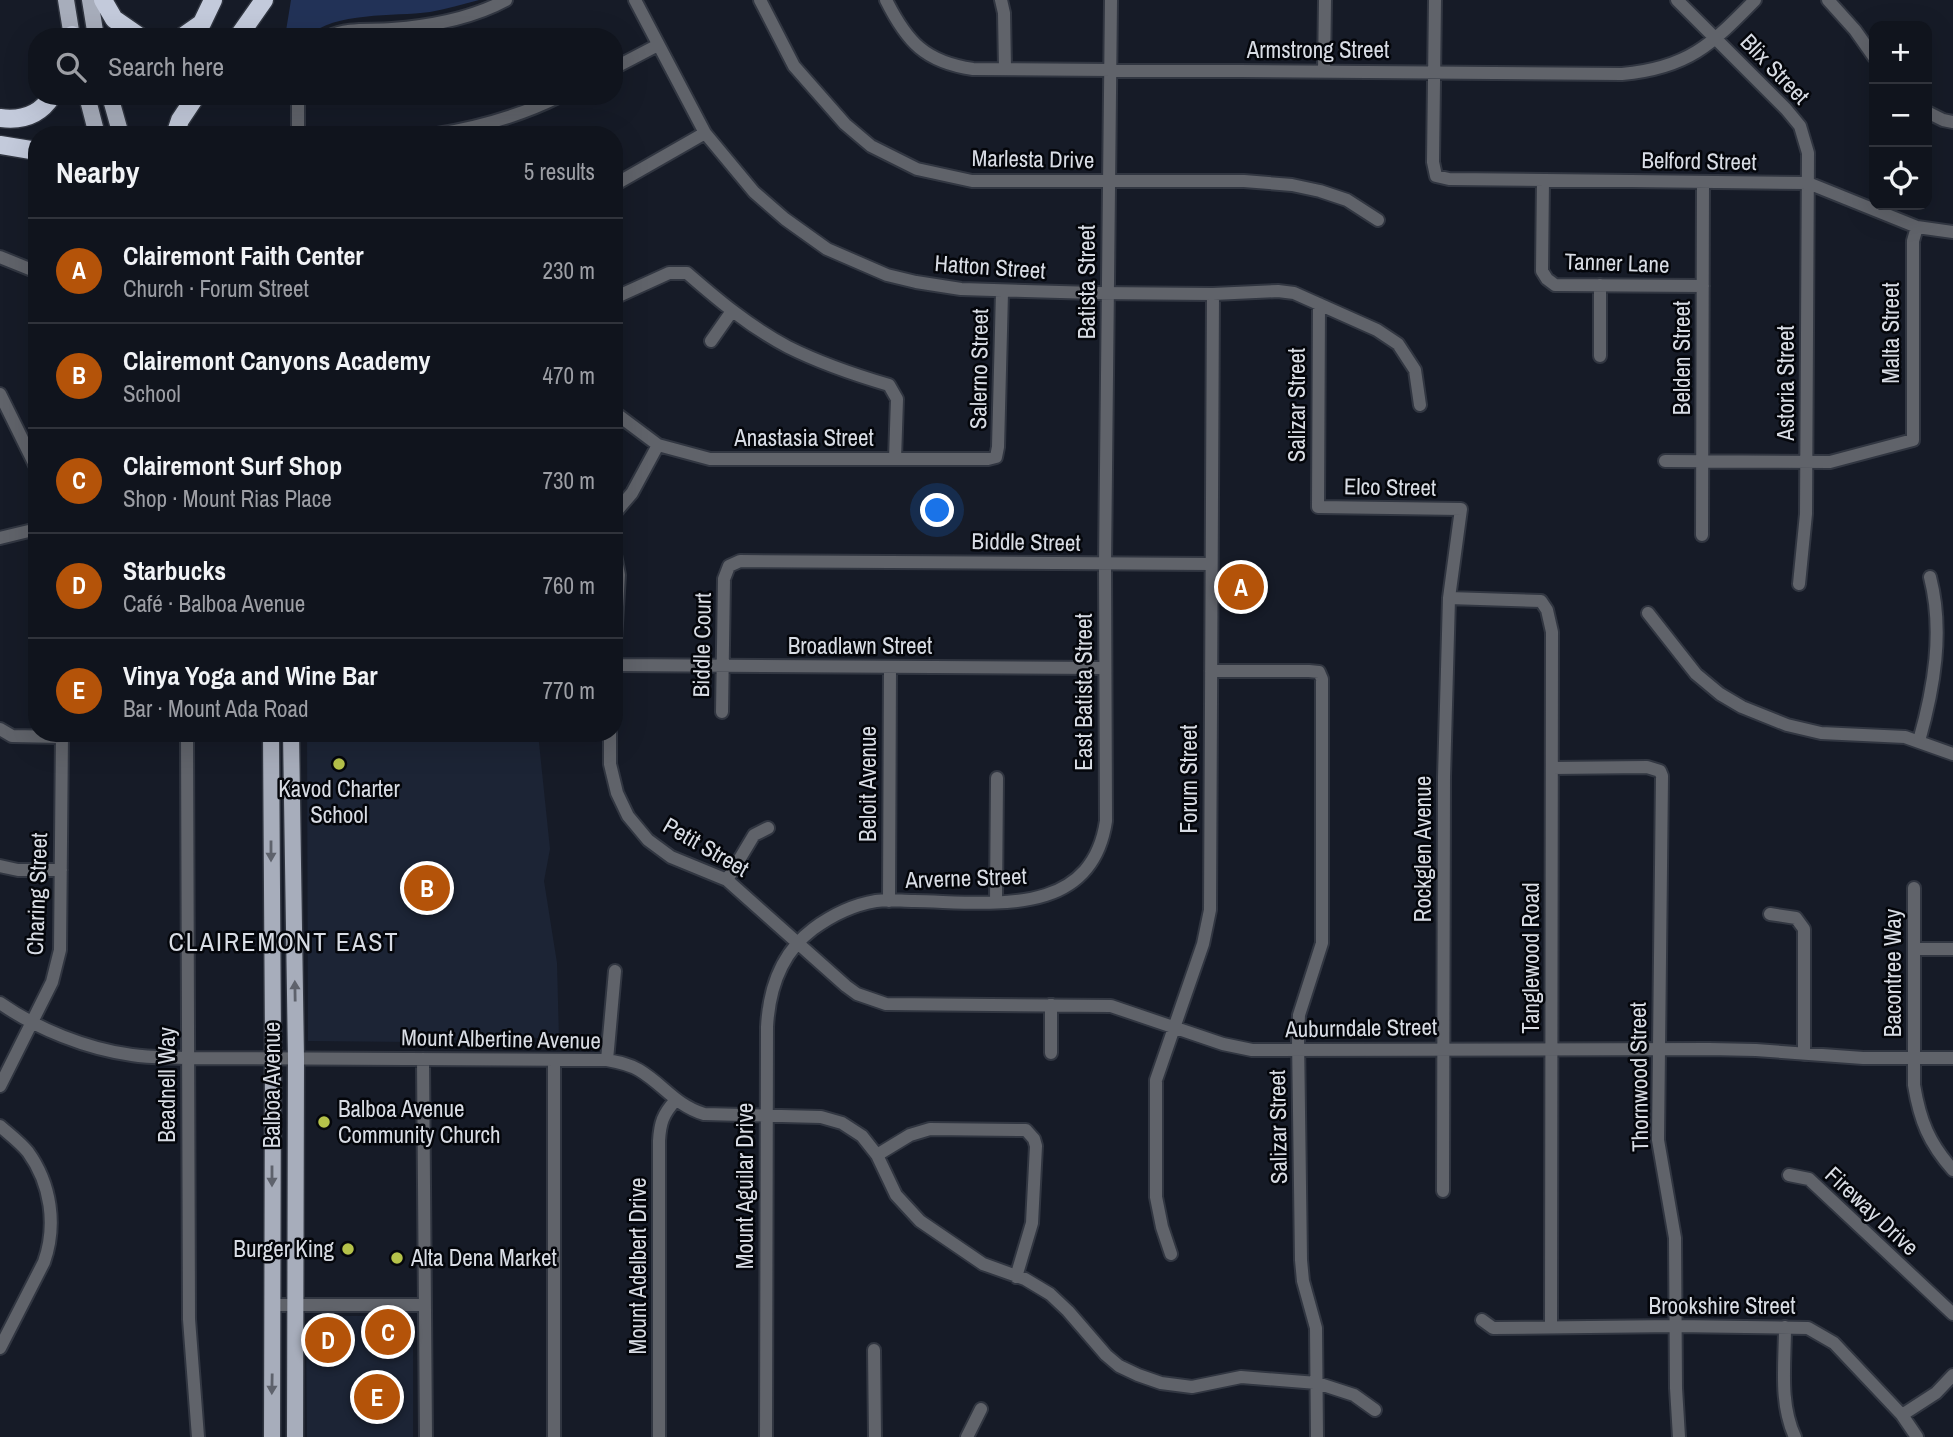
<!DOCTYPE html>
<meta charset="utf-8">
<style>
:root{--surface:#10141d;--page:#191d26;--text:#f1f3f6;--muted:#9c9ea4;--line:#30333b;--accent:#b45309}
body{margin:0;font-family:"Archivo Narrow",sans-serif;background:var(--page);color:var(--text)}
.controls{position:absolute;right:21px;top:21px;display:grid;overflow:hidden;border-radius:14px;box-shadow:0 7px 28px #0002}
.controls button{width:63px;height:63px;display:grid;place-items:center;padding:0;border:0;border-bottom:2px solid var(--line);background:var(--surface);color:var(--text);font:35px sans-serif}
.you{position:absolute;left:938px;top:511px;width:24px;height:24px;margin:-18px;border:5px solid #fff;border-radius:50%;background:#1a73e8;box-shadow:0 0 0 10px #1a73e833}
.badge{display:grid;place-items:center;width:46px;height:46px;border-radius:50%;background:var(--accent);color:#fff;font-size:23px;font-weight:700}
.pin{position:absolute;translate:-50% -50%;border:4px solid #fff;box-shadow:0 2px 7px #0006}
.list{margin:0;padding:0;list-style:none}
h2{display:flex;justify-content:space-between;align-items:center;height:91px;margin:0;padding:0 28px;font-size:30px}
h2 small{font-size:23px;font-weight:400;color:var(--muted)}
.list li{display:grid;grid-template-columns:46px 1fr auto;gap:21px;align-items:center;box-sizing:border-box;height:105px;padding:0 28px;border-top:2px solid var(--line)}
.list b{display:block;font-size:26px;white-space:nowrap}
.list p{margin:0;font-size:23px;white-space:nowrap;color:var(--muted)}
.list em{font-size:23px;font-style:normal;color:var(--muted)}
.icon{flex:none;width:38px;height:38px;fill:none;stroke:currentColor;stroke-width:2;stroke-linecap:round;stroke-linejoin:round}
.map{position:relative;flex:none;width:1953px;height:1437px;overflow:hidden}
.search{position:absolute;background:var(--surface);box-shadow:0 7px 28px #0002;left:28px;top:28px;width:595px;height:77px;display:flex;align-items:center;gap:18px;box-sizing:border-box;padding:0 24px;border-radius:28px;color:var(--muted);font-size:26px}
.panel{position:absolute;background:var(--surface);box-shadow:0 7px 28px #0002;left:28px;top:126px;width:595px;height:616px;border-radius:28px}
.map>svg:first-child{display:block}
.built{fill:#1c2435}
.green{fill:#223257}
.lines{fill:none;stroke-linecap:round;stroke-linejoin:round}
.minor-casing{stroke:#313641;stroke-width:16}
.major-casing{stroke:#313641;stroke-width:19}
.highway-casing{stroke:#313641;stroke-width:21}
.minor{stroke:#60636a;stroke-width:12}
.major{stroke:#a7adbb;stroke-width:16}
.highway{stroke:#c3cadb;stroke-width:18}
.oneway{fill:#5e626c}
.poi-dot{fill:#b5c24a;stroke:#04060b;stroke-width:2.5}
.labels{text-anchor:middle;stroke-width:5;stroke-linejoin:round;paint-order:stroke}
.street-label{font-size:23px;fill:#d8dce4;stroke:#04060b}
.poi-label{font-size:23px;fill:#d8dce4;stroke:#04060b;text-anchor:start}
.quarter-label{font-size:26px;letter-spacing:2px;fill:#d8dce4;stroke:#04060b}
</style>
<div class="map">
<svg width="1953" height="1437" viewBox="0 0 1953 1437">
<rect width="100%" height="100%" fill="#161b27"/>
<!-- built -->
<path class="built" d="M 307,733 L 538,733 L 550,849 L 544,881 L 557,963 L 559,1039 L 515,1037 L 416,1042 L 308,1041 Z
M 319,1316 L 401,1316 L 411,1320 L 413,1327 L 413,1437 L 307,1437 L 306,1323 Z"/>
<!-- green -->
<path class="green" d="M 291,0 L 479,0 C 463,4 446,9 430,12 C 393,17 335,11 307,37 L 285,37 Z"/>
<g class="lines">
<defs>
<path id="minor" d="M 635,0 L 705,133 L 754,192 L 785,219 L 827,249 L 887,275 L 916,282 L 961,289 L 1095,293 L 1213,294 L 1278,291 L 1294,293 L 1377,330 L 1398,344 L 1415,370 L 1420,405
M 760,0 L 794,66 L 845,124 L 871,146 L 917,169 L 972,181 L 1244,181 L 1292,185 L 1320,191 L 1347,200 L 1378,220
M 886,0 C 907,42 925,62 973,69 L 1622,74 C 1688,68 1711,45 1755,0
M 1001,0 L 1004,13 L 1005,69
M 1435,0 L 1433,162 L 1436,176 L 1449,179 L 1808,183 L 1917,227 L 1953,232
M 1677,0 L 1786,109 L 1800,126 L 1808,153 L 1806,514 L 1799,584
M 1828,0 L 1855,30 L 1874,57
M 328,37 C 349,27 370,31 392,29 C 431,26 471,19 506,0
M 614,68 L 658,45
M 1324,71 L 1325,0
M 1927,112 L 1943,120 L 1953,122
M 298,135 L 298,96
M 432,135 C 477,128 520,116 560,96
M 1543,180 L 1542,271 L 1547,279 L 1555,285 L 1703,286
M 614,185 L 705,133
M 0,257 L 37,272
M 1600,285 L 1600,356
M 614,298 L 669,273 L 687,273 C 718,300 750,327 788,347 C 820,363 855,375 889,385 L 897,399 L 895,459
M 1319,304 L 1318,507 L 1461,509 L 1449,598 L 1444,777 L 1443,1191
M 711,341 L 732,311
M 0,394 L 37,469
M 614,412 L 658,445 L 710,459 L 988,459 L 996,457 L 998,447 L 1002,292
M 1665,461 L 1830,462 L 1913,440 L 1913,241 L 1917,227
M 614,514 L 632,493 L 658,445
M 1702,535 L 1703,182
M 0,538 L 37,529
M 614,550 L 619,575 L 614,655
M 1449,598 L 1541,601 L 1547,610 L 1552,632 L 1551,1327
M 1648,613 L 1696,674 L 1720,694 L 1742,707 L 1787,725 L 1821,733 L 1905,737 L 1953,754
M 614,665 L 1105,668
M 1211,671 L 1309,671 L 1319,672 L 1322,679 L 1322,943 L 1299,1015 L 1298,1037 L 1301,1260 L 1303,1281 L 1316,1328 L 1317,1437
M 722,712 L 724,579 L 729,566 L 740,561 L 1211,564
M 0,729 L 12,736 L 62,737
M 187,733 L 189,1319 L 198,1437
M 610,733 L 610,764 L 617,793 L 628,816 L 648,840 L 671,857 L 727,880 L 846,986 L 857,994 L 886,1004 L 1111,1006 L 1223,1044 L 1252,1050 L 1709,1049 L 1756,1050 L 1863,1058 L 1953,1058
M 1919,741 C 1934,688 1944,631 1930,577
M 1552,768 L 1647,767 L 1660,771 L 1662,776 L 1658,1140 L 1675,1238 L 1676,1388 L 1679,1437
M 0,866 L 18,870 L 61,870
M 727,880 L 754,835 L 768,828
M 1914,888 L 1914,1085 C 1920,1121 1929,1143 1953,1170
M 889,901 L 890,667
M 996,902 L 997,778
M 1770,914 L 1796,918 L 1804,929 L 1804,1054
M 1914,949 L 1953,949
M 0,1003 C 37,1029 87,1049 132,1055 C 150,1058 169,1057 187,1058 L 607,1060 C 618,1062 629,1064 639,1070 C 664,1085 675,1105 704,1114 L 821,1117 L 842,1123 L 862,1136 L 877,1155 L 896,1195 L 920,1221 L 983,1264 L 1025,1279 L 1050,1294 L 1068,1311 L 1106,1355 L 1119,1366 L 1138,1375 L 1161,1383 L 1192,1387 L 1241,1377 L 1317,1383 L 1354,1395 L 1375,1410
M 1051,1005 L 1051,1053
M 423,1059 L 426,1437
M 554,1060 L 554,1437
M 607,1060 L 615,971
M 0,1086 L 52,982 L 60,950 L 62,733
M 0,1126 C 9,1134 21,1143 28,1152 C 51,1184 57,1225 44,1262 L 0,1348
M 877,1155 L 910,1135 L 930,1129 L 1026,1130 L 1034,1139 L 1036,1146 L 1032,1223 L 1016,1277
M 1789,1175 L 1809,1179 L 1953,1314
M 1171,1254 L 1162,1227 L 1156,1197 L 1156,1080 L 1203,944 L 1210,910 L 1213,294
M 273,1305 L 425,1305
M 1482,1320 L 1493,1328 L 1676,1326 L 1808,1328 L 1834,1343 L 1902,1415 L 1917,1437
M 1785,1327 C 1785,1363 1779,1403 1795,1437
M 874,1350 L 875,1437
M 1902,1415 L 1936,1393 L 1953,1375
M 659,1437 L 659,1141 C 660,1123 663,1114 675,1101
M 766,1437 L 767,1027 C 769,989 781,953 813,929 C 832,915 852,905 876,901 C 888,899 901,901 914,901 C 989,902 1091,920 1106,821 L 1105,564 L 1111,0
M 967,1437 L 981,1409"/>
<path id="major" d="M 66,0 L 72,37
M 90,0 L 96,37
M 87,96 L 97,135
M 110,96 L 121,135
M 271,733 L 273,1044 L 272,1437
M 291,733 L 296,1059 L 295,1437"/>
<path id="highway" d="M 103,0 L 114,19 L 140,37
M 71,37 L 72,35
M 182,37 L 202,23 L 213,0
M 238,37 L 264,0
M 0,118 C 22,121 40,115 52,96
M 175,135 L 180,120 L 196,96
M 0,145 L 37,151"/>
</defs>
<!-- minor casing -->
<use href="#minor" class="minor-casing"/>
<!-- major casing -->
<use href="#major" class="major-casing"/>
<!-- highway casing -->
<use href="#highway" class="highway-casing"/>
<!-- minor -->
<use href="#minor" class="minor"/>
<!-- major -->
<use href="#major" class="major"/>
<!-- highway -->
<use href="#highway" class="highway"/>
</g>
<!-- one-way arrows -->
<defs><path id="oneway-solid" d="M-6-.8H1V-3.2L6.5 0L1 3.2V.8H-6Z" transform="scale(1.75)"/></defs>
<g class="oneway">
<use href="#oneway-solid" transform="translate(271 851) rotate(90)"/>
<use href="#oneway-solid" transform="translate(295 991) rotate(-91)"/>
<use href="#oneway-solid" transform="translate(272 1176) rotate(90)"/>
<use href="#oneway-solid" transform="translate(272 1384) rotate(91)"/>
</g>
<!-- markers -->
<g class="poi-dot">
<circle cx="339" cy="764" r="7"/>
<circle cx="324" cy="1122" r="7"/>
<circle cx="348" cy="1249" r="7"/>
<circle cx="397" cy="1258" r="7"/>
</g>
<g class="labels">
<!-- street labels -->
<g class="street-label">
<text x="1318" y="58">Armstrong Street</text>
<text transform="translate(1775 69) rotate(46)" y="8">Blix Street</text>
<text transform="translate(1033 159) rotate(1)" y="8">Marlesta Drive</text>
<text transform="translate(1699 161) rotate(1)" y="8">Belford Street</text>
<text transform="translate(1617 263) rotate(2)" y="8">Tanner Lane</text>
<text transform="translate(990 267) rotate(4)" y="8">Hatton Street</text>
<text transform="translate(1087 282) rotate(-90)" y="8">Batista Street</text>
<text transform="translate(1891 333) rotate(-90)" y="8">Malta Street</text>
<text transform="translate(1682 358) rotate(-90)" y="8">Belden Street</text>
<text transform="translate(979 369) rotate(-89)" y="8">Salerno Street</text>
<text transform="translate(1786 383) rotate(-90)" y="8">Astoria Street</text>
<text transform="translate(1297 405) rotate(-90)" y="8">Salizar Street</text>
<text x="804" y="446">Anastasia Street</text>
<text transform="translate(1390 487) rotate(1)" y="8">Elco Street</text>
<text transform="translate(1026 542) rotate(1)" y="8">Biddle Street</text>
<text transform="translate(702 645) rotate(-89)" y="8">Biddle Court</text>
<text x="860" y="654">Broadlawn Street</text>
<text transform="translate(1084 692) rotate(-90)" y="8">East Batista Street</text>
<text transform="translate(1189 779) rotate(-90)" y="8">Forum Street</text>
<text transform="translate(868 784) rotate(-90)" y="8">Beloit Avenue</text>
<text transform="translate(706 847) rotate(30)" y="8">Petit Street</text>
<text transform="translate(1423 849) rotate(-90)" y="8">Rockglen Avenue</text>
<text transform="translate(966 878) rotate(-2)" y="8">Arverne Street</text>
<text transform="translate(37 894) rotate(-88)" y="8">Charing Street</text>
<text transform="translate(1531 958) rotate(-90)" y="8">Tanglewood Road</text>
<text transform="translate(1893 973) rotate(-90)" y="8">Bacontree Way</text>
<text transform="translate(1361 1028) rotate(-1)" y="8">Auburndale Street</text>
<text transform="translate(501 1039) rotate(1)" y="8">Mount Albertine Avenue</text>
<text transform="translate(1639 1077) rotate(-91)" y="8">Thornwood Street</text>
<text transform="translate(167 1085) rotate(-90)" y="8">Beadnell Way</text>
<text transform="translate(272 1085) rotate(-90)" y="8">Balboa Avenue</text>
<text transform="translate(1278 1127) rotate(-91)" y="8">Salizar Street</text>
<text transform="translate(745 1186) rotate(-90)" y="8">Mount Aguilar Drive</text>
<text transform="translate(1872 1211) rotate(43)" y="8">Fireway Drive</text>
<text transform="translate(638 1266) rotate(-90)" y="8">Mount Adelbert Drive</text>
<text x="1722" y="1314">Brookshire Street</text>
</g>
<!-- poi labels -->
<g class="poi-label">
<text x="339" y="797" text-anchor="middle">Kavod Charter<tspan x="339" dy="26">School</tspan></text>
<text x="338" y="1117">Balboa Avenue<tspan x="338" dy="26">Community Church</tspan></text>
<text x="334" y="1257" text-anchor="end">Burger King</text>
<text x="411" y="1266">Alta Dena Market</text>
</g>
<!-- quarter labels -->
<g class="quarter-label">
<text x="284" y="951">CLAIREMONT EAST</text>
</g>
</g>
</svg>
<div class="controls">
<button>+</button>
<button>−</button>
<button><svg class="icon" aria-label="locate" viewBox="0 0 24 24"><circle cx="12" cy="12" r="6"/><path d="M12 2v4M12 18v4M2 12h4M18 12h4"/></svg></button>
</div>
<div class="you"></div>
<div class="pin badge" style="left:1241px;top:587px">A</div>
<div class="pin badge" style="left:427px;top:888px">B</div>
<div class="pin badge" style="left:388px;top:1332px">C</div>
<div class="pin badge" style="left:328px;top:1340px">D</div>
<div class="pin badge" style="left:377px;top:1397px">E</div>
<div class="search"><svg class="icon" aria-label="search" viewBox="0 0 24 24"><circle cx="10" cy="10" r="6"/><path d="M15 15l6 6"/></svg>Search here</div>
<section class="panel">
<h2>Nearby<small>5 results</small></h2>
<ul class="list">
<li><span class="badge">A</span><div><b>Clairemont Faith Center</b><p>Church · Forum Street</p></div><em>230 m</em></li>
<li><span class="badge">B</span><div><b>Clairemont Canyons Academy</b><p>School</p></div><em>470 m</em></li>
<li><span class="badge">C</span><div><b>Clairemont Surf Shop</b><p>Shop · Mount Rias Place</p></div><em>730 m</em></li>
<li><span class="badge">D</span><div><b>Starbucks</b><p>Café · Balboa Avenue</p></div><em>760 m</em></li>
<li><span class="badge">E</span><div><b>Vinya Yoga and Wine Bar</b><p>Bar · Mount Ada Road</p></div><em>770 m</em></li>
</ul>
</section>
</div>
